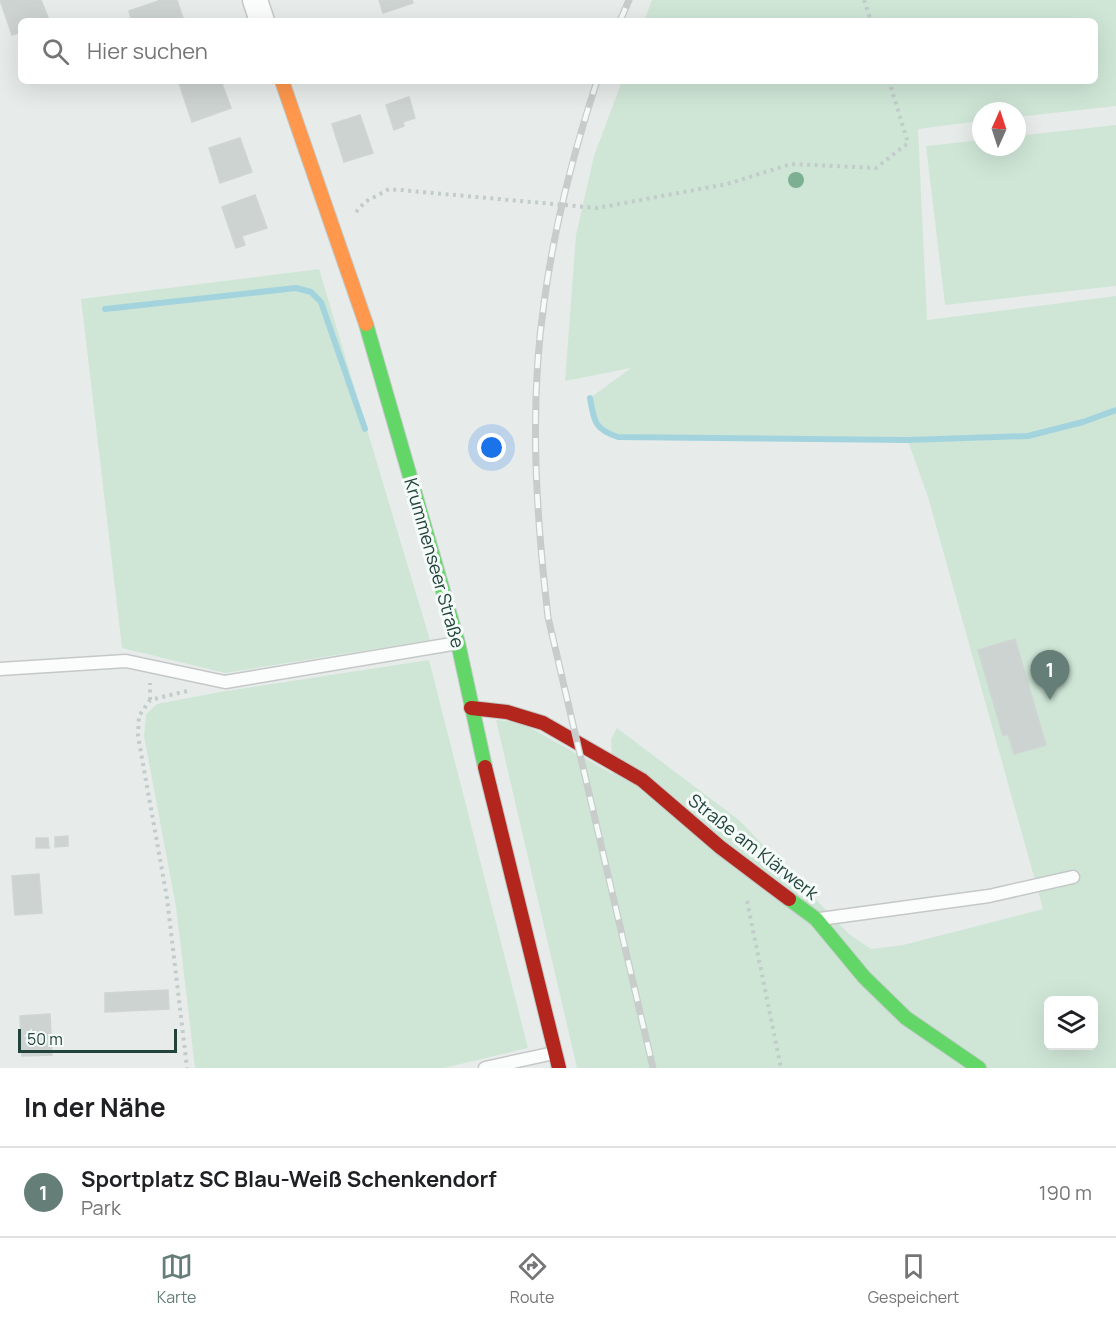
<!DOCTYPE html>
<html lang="de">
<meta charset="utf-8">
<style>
:root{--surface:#fff;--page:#f2f2f2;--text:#202124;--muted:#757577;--line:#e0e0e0;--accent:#667e78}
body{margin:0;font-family:Manrope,sans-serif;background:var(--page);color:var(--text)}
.controls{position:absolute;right:18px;bottom:18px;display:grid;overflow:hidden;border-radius:9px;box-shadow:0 6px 24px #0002}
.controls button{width:54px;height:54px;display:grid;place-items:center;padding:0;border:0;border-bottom:2px solid var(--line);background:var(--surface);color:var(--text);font:30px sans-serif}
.compass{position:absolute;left:972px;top:102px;width:54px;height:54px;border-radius:50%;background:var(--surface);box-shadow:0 6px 24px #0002;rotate:3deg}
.scale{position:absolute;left:18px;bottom:15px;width:159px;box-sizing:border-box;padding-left:6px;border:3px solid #21433b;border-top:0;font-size:16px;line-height:21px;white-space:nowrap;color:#21433b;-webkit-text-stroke:4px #f5fbf8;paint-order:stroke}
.you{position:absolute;left:492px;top:448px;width:21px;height:21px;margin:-15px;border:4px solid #fff;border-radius:50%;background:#1a73e8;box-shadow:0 0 0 9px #1a73e833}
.badge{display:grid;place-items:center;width:39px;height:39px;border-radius:50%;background:var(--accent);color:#fff;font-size:20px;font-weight:700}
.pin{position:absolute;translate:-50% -50px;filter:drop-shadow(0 2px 3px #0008)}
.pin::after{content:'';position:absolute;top:32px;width:21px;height:18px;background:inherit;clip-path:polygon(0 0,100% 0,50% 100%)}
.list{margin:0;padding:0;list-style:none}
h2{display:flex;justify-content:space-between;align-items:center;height:78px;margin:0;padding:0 24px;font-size:26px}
h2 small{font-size:20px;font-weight:400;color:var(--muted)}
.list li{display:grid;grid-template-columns:39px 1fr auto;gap:18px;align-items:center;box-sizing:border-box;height:90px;padding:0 24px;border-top:2px solid var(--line)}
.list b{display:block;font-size:22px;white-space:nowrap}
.list p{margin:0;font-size:20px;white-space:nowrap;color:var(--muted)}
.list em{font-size:20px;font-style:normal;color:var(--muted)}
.icon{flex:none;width:33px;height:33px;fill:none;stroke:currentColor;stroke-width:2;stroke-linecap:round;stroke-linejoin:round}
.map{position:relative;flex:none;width:1116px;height:1068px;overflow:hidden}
.search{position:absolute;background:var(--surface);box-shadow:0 6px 24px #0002;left:18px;right:18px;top:18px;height:66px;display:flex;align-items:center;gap:15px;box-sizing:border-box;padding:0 21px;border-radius:9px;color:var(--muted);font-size:22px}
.sheet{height:168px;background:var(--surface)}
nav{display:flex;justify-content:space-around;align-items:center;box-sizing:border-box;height:84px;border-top:2px solid var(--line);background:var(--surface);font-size:16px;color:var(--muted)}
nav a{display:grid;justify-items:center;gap:3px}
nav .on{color:var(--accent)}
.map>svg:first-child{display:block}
.green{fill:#cfe6d7;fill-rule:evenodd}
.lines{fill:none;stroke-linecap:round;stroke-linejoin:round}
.stream{stroke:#a3d4de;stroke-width:6}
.building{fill:#cdd3d1;stroke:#cfd5d3;stroke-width:1.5}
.lane-casing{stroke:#c4c9c7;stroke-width:15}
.street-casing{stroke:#c4c9c7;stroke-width:27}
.fast-casing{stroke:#c2cac7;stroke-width:16}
.slow-casing{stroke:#c2cac7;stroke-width:16}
.jam-casing{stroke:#c2cac7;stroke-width:16}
.path{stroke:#c2ccca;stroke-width:4;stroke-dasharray:3 4.5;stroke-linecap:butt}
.lane{stroke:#fbfcfc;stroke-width:12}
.street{stroke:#fbfcfc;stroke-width:24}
.fast{stroke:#63d668;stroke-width:14}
.slow{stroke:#ff974d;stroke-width:14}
.jam{stroke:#b3261e;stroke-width:14}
.rail-casing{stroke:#c8cdcb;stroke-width:7}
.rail{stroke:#f5fbf8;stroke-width:4.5;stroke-dasharray:14;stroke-linecap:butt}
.tree{fill:#7db093}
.labels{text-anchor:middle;stroke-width:6;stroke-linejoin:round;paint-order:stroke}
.street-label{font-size:18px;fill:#21433b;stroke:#f5fbf8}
</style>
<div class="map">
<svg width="1116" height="1068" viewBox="0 0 1116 1068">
<rect width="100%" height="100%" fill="#e7ecea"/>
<!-- green -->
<path class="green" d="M 652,0 L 1116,0 L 1116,106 L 1017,117 L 1017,111 L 981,111 L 981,121 L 918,129 L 927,320 L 1116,296 L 1116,1068 L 577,1068 L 496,720 L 522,723 L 613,774 L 611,739 L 617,728 L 739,820 L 849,934 L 871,949 L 903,945 L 1043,909 L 928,497 L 908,441 L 618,437 C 594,429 594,421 590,398 L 631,368 L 565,381 L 576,235 L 594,156 L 622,81 L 1095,81 L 1095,21 L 644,21 ZM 1048,1000 L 1094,1000 L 1094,1046 L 1048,1046 Z
M 1116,125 L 1116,286 L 945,305 L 926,146 L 981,140 L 981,147 L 1017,147 L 1017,136 Z
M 319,269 L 430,640 L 225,673 L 122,648 L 81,299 Z
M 429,660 L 528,1048 L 444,1068 L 195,1068 L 176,907 L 144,736 L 146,714 L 157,704 L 220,692 Z"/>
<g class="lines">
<!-- stream -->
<path class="stream" d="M 105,309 L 296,288 L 311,292 L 321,302 L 365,429
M 590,398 C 594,421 594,429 618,437 L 908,440 L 1028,436 L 1083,422 L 1116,410"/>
</g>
<!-- building -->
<path class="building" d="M 0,0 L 41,0 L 49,20 L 21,21 L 21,32 L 12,35 Z
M 161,0 L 177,0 L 184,21 L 132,21 L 129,11 Z
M 379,0 L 412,0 L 413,3 L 383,13 Z
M 184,81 L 221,81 L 231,108 L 192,122 L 179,83 Z
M 409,97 L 415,118 L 403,122 L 404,126 L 394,130 L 386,105 Z
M 360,115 L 373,153 L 344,162 L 332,124 Z
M 240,138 L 252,172 L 220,183 L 209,148 Z
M 255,195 L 267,228 L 242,236 L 245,245 L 236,248 L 222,207 Z
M 1015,639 L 1046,745 L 1014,754 L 1008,734 L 1003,736 L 978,650 Z
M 68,836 L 68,846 L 55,847 L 55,837 Z
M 36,838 L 48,838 L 49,848 L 36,848 Z
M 39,874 L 42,913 L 15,915 L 12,876 Z
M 168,990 L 169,1009 L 105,1012 L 105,993 Z
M 50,1014 L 52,1055 L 22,1056 L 20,1016 Z"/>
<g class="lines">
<defs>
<path id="lane" d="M 0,669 L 126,661 L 225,682 L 458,643
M 820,919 L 989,896 L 1073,877
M 485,1068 L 554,1053"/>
<path id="street" d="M 255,0 L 262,21"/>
<path id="fast" d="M 366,324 L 458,643 L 485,767
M 789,899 L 816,919 L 864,977 L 906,1018 L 979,1068"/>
<path id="slow" d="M 282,81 L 366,324"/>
<path id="jam" d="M 471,708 L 507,712 L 543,723 L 642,780 L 720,847 L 789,899
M 485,767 L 559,1068"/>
</defs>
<!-- lane casing -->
<use href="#lane" class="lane-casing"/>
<!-- street casing -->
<use href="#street" class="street-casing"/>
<!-- fast casing -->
<use href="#fast" class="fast-casing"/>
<!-- slow casing -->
<use href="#slow" class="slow-casing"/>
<!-- jam casing -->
<use href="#jam" class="jam-casing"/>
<!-- path -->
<path class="path" d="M 864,0 L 871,21
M 356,212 L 365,202 L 389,189 L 597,208 L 727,184 L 791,164 L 876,168 L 908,143 L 889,81
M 187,691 L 150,700 L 139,716 L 138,736 L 167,898 L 187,1068
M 150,700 L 150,683
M 747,901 L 781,1068"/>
<!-- lane -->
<use href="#lane" class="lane"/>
<!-- street -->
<use href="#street" class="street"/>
<!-- fast -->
<use href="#fast" class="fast"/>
<!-- slow -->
<use href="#slow" class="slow"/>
<!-- jam -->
<use href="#jam" class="jam"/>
<defs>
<path id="rail" d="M 620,21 L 629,0
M 597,81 C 573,154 554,227 544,303 C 529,407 536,513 548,617 L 653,1068"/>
</defs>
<!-- rail casing -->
<use href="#rail" class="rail-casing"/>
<!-- rail -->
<use href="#rail" class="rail"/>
</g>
<!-- trees -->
<circle class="tree" cx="796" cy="180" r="8"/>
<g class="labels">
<!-- street labels -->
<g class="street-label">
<text transform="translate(434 563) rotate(74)" y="6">Krummenseer Straße</text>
<text transform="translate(753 847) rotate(38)" y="6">Straße am Klärwerk</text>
</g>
</g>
</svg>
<div class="controls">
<button><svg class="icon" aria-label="layers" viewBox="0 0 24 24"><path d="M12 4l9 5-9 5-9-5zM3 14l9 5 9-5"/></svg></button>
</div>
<svg class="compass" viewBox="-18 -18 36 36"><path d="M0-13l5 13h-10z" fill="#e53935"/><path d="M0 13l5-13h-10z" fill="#757577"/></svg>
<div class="scale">50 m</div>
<div class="you"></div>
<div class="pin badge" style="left:1050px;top:700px">1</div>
<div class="search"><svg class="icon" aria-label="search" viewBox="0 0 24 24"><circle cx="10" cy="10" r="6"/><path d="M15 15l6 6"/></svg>Hier suchen</div>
</div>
<section class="sheet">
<h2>In der Nähe<small></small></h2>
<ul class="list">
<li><span class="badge">1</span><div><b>Sportplatz SC Blau-Weiß Schenkendorf</b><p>Park</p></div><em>190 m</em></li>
</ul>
</section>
<nav>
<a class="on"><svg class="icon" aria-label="map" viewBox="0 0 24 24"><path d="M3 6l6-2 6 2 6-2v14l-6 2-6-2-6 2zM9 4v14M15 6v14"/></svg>Karte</a>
<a><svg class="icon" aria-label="directions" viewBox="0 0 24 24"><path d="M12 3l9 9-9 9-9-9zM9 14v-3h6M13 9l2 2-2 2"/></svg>Route</a>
<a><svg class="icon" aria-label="saved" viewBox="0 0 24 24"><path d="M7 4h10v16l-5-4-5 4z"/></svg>Gespeichert</a>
</nav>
